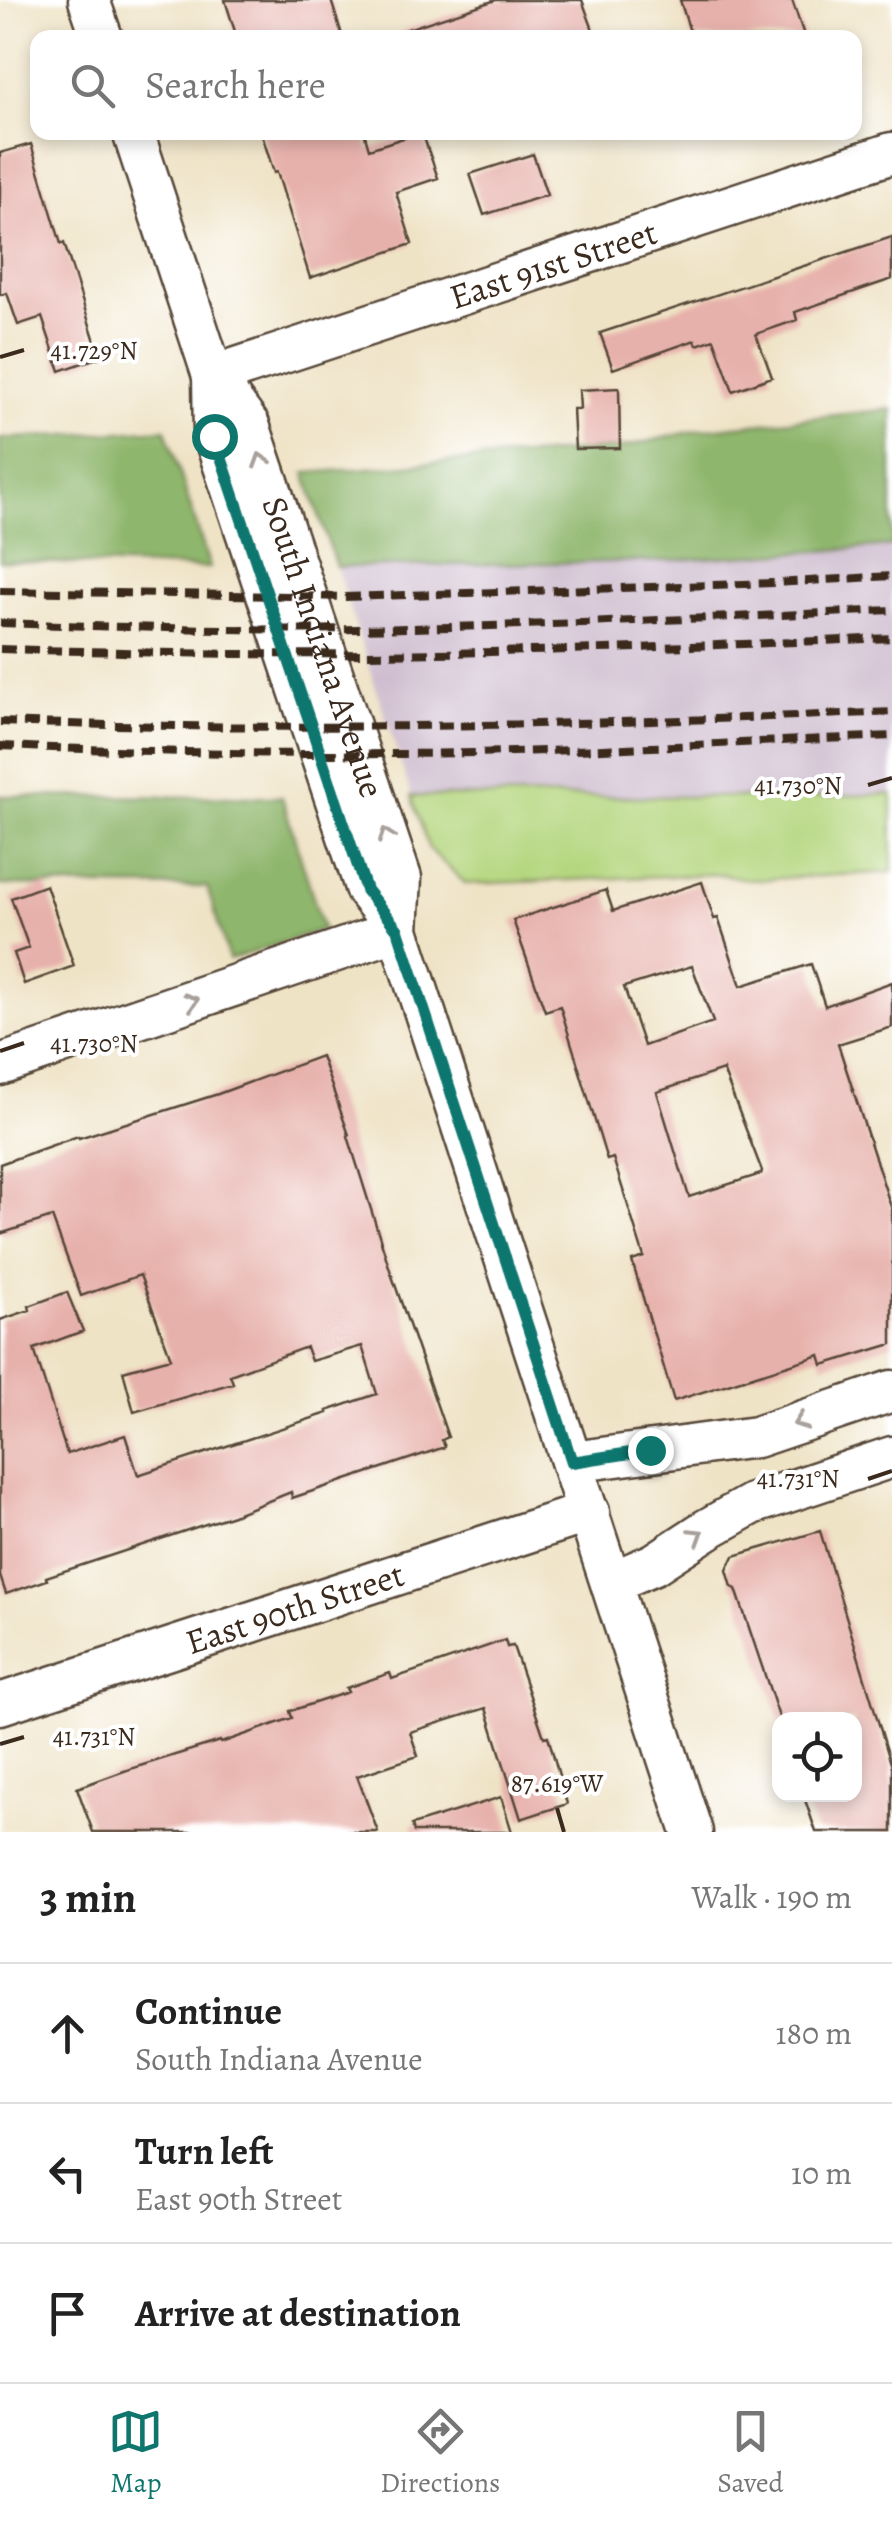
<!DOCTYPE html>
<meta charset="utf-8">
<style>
:root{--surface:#fff;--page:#f6f6f6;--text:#222;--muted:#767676;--line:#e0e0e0;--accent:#0f766e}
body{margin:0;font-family:Alegreya,serif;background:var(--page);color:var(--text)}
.controls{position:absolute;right:30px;bottom:30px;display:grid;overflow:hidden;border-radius:20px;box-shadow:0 5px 15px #0003}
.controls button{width:90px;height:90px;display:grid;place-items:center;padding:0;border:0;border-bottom:2px solid var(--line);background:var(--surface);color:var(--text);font:50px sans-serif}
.stop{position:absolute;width:30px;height:30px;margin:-22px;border:8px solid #0f766e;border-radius:50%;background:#fff}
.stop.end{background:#0f766e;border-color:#fff;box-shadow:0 2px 10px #0008}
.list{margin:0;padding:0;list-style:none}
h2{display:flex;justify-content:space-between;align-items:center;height:130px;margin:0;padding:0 40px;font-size:42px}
h2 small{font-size:32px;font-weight:400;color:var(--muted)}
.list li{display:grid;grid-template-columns:65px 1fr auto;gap:30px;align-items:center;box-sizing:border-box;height:140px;padding:0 40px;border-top:2px solid var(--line)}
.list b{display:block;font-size:38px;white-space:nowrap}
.list p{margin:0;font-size:32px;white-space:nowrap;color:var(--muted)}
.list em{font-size:32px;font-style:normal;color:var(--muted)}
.icon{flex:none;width:55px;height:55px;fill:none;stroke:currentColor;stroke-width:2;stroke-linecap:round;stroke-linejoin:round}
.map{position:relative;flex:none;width:892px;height:1832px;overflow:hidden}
.search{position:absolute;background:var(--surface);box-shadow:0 5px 15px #0003;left:30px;right:30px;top:30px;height:110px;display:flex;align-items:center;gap:25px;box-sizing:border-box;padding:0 35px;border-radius:20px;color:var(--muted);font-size:38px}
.sheet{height:550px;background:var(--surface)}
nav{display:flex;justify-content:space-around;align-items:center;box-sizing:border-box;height:140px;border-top:2px solid var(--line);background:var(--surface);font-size:28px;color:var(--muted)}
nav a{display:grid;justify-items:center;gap:5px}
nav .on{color:var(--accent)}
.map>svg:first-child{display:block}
.industrial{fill:#cfbdcf}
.green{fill:#b3d57c;stroke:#77804d;stroke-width:2.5}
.forest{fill:#8eb66c;stroke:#647045;stroke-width:2.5}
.building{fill:#e7b1ab;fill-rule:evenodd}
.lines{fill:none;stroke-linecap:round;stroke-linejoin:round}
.minor-casing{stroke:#564637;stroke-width:45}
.minor{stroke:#fff;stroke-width:40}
.rail{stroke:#3b2a1e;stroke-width:8;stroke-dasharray:15 8;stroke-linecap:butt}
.oneway{stroke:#a79f9a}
.route{stroke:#0f766e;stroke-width:12}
.ticks{fill:none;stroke:#3b2a1e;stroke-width:4}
.labels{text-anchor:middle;stroke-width:8;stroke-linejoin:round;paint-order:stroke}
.street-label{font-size:35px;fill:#3b2a1e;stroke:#fff}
.ticks-label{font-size:25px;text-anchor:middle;fill:#3b2a1e;stroke:#fff;stroke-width:8;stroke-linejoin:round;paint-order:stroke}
</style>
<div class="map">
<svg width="892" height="1832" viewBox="0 0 892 1832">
<rect width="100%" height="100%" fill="#fff"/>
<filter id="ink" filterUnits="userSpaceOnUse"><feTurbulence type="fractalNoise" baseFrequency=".01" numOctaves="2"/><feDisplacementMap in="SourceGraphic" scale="20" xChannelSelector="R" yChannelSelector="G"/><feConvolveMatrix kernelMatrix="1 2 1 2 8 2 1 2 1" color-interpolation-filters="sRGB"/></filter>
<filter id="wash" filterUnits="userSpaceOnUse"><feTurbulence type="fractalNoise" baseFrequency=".0048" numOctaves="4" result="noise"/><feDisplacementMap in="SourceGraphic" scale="40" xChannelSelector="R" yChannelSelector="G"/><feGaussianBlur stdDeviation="2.25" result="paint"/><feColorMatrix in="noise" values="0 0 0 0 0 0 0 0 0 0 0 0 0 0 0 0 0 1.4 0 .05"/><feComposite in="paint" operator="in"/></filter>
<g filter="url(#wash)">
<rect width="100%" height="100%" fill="#efe3c6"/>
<!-- industrial -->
<path class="industrial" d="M 892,409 L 892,872 L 750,880 L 722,874 L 466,884 L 429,849 L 305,473 L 620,448 L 698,430 Z"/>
<!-- green -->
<path class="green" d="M 892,794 L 892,872 L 750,880 L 722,874 L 466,884 L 429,849 L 411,796 L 814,797 Z"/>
<!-- forest -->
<path class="forest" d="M 892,409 L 892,546 L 661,561 L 336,567 L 305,473 L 620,448 L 698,430 Z
M 166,429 L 210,568 L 0,561 L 0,439 Z
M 0,796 L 282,797 L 323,929 L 229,960 L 207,887 L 0,885 Z"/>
<g id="blocks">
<!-- building -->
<path class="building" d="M 225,0 L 331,0 L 343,38 L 237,38 Z
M 496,0 L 582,0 L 596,38 L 402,38 L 401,31 Z
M 680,0 L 792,0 L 805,38 L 692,38 Z
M 261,132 L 364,132 L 369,149 L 422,132 L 438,178 L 396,192 L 412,244 L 310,278 L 277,172 L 274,173 Z
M 31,144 L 61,244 L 64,243 L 100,357 L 60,371 L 42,317 L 18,325 L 7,293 L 0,295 L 0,153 Z
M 533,154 L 547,195 L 484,215 L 470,174 Z
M 892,237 L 892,279 L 795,312 L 797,320 L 756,334 L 772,377 L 733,391 L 714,339 L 697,345 L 695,340 L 613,369 L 600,333 Z
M 619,388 L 620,448 L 575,449 L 573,409 L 580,409 L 579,390 Z
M 702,882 L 714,919 L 718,918 L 741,986 L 811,964 L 825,1006 L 892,982 L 892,1027 L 838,1044 L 892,1210 L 892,1344 L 823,1365 L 820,1355 L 674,1401 L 632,1261 L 644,1257 L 613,1158 L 607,1160 L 560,1006 L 545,1011 L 513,920 L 606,890 L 613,911 ZM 692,966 L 713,1022 L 644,1046 L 624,987 ZM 723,1070 L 762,1171 L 761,1174 L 689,1197 L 657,1092 Z
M 46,885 L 74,966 L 24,984 L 14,953 L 29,948 L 11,898 Z
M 321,1056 L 349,1135 L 348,1136 L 391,1273 L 448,1437 L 442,1440 L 445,1447 L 292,1498 L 291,1492 L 233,1515 L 46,1577 L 47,1580 L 6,1594 L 0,1576 L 0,1320 L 30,1310 L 29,1306 L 67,1292 L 83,1331 L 34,1349 L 67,1454 L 125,1435 L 138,1475 L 328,1413 L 327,1411 L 377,1394 L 362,1346 L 311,1361 L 306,1347 L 230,1375 L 233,1383 L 134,1412 L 123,1371 L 171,1358 L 140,1275 L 81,1296 L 52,1217 L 0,1234 L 0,1164 L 78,1136 L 79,1138 L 218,1094 Z
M 820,1531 L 892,1767 L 892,1832 L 816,1832 L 803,1794 L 854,1794 L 854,1720 L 780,1720 L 736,1589 L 732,1587 L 727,1570 L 734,1556 Z
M 505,1640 L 507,1647 L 513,1646 L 544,1737 L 548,1736 L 567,1804 L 521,1819 L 486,1708 L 410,1732 L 418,1756 L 357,1776 L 378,1832 L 93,1832 L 77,1788 L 127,1770 L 220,1741 L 221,1743 L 292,1718 L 290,1711 L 348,1692 L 346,1688 L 390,1673 L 392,1679 Z
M 501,1797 L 512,1832 L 414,1832 L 412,1825 Z"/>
</g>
</g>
<g filter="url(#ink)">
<use href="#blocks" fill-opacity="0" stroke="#564637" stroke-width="2.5"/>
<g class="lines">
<defs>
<g id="minor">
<path d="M 89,0 L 102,38"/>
<path d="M 133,132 L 213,376 L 214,436 L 366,890 L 398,930"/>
<path id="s1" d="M 213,376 L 249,425 L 401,878 L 398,930 L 692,1832"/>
<path id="s2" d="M 213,376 L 892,153"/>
<path d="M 0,1065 L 398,930"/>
<path d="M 572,1462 L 756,1437 L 892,1391"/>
<path d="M 612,1582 L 654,1564 L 706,1530 L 752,1504 L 892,1457"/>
<path id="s3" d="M 0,1704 L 589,1512"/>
</g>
</defs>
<!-- minor casing -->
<use href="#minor" class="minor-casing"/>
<!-- minor -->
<use href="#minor" class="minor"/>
<!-- rail -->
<path class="rail" d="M 0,591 L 345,597 L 775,583 L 892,576
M 0,623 C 119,627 239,631 358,629 C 536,626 714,618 892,610
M 0,649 C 79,651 158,653 236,654 C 455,656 674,647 892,638
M 0,722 C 297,732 595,725 892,712
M 0,746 C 132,751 264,755 397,754 C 562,753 727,743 892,736"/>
</g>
<!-- one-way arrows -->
<defs><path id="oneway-chevron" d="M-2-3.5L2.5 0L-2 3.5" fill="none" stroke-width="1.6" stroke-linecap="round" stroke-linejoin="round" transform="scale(2.5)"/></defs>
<g class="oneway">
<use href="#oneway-chevron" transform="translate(261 460) rotate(-108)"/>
<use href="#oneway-chevron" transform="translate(386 835) rotate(-109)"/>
<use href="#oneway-chevron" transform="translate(192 1001) rotate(-19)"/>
<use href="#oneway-chevron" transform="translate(800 1422) rotate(161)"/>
<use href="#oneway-chevron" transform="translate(697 1535) rotate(-32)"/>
</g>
</g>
<g class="lines" filter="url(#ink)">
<!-- route -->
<path class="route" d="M 214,436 L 366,890 L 398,930 L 572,1462 L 650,1450"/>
</g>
<!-- ticks -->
<path class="ticks" d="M 0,357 L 24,350M 868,785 L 892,778M 0,1051 L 24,1043M 868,1479 L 892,1471M 0,1744 L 24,1737M 557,1808 L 564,1832"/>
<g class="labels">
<!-- street labels -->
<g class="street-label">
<text dy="12" stroke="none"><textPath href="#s2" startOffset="358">East 91st Street</textPath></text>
<text dy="12" stroke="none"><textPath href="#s1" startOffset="295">South Indiana Avenue</textPath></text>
<text dy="12" stroke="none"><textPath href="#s3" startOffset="310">East 90th Street</textPath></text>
</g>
</g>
<g class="ticks-label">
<text x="94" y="359">41.729°N</text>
<text x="798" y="794">41.730°N</text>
<text x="94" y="1052">41.730°N</text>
<text x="798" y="1487">41.731°N</text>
<text x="94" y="1745">41.731°N</text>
<text x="557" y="1792">87.619°W</text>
</g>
</svg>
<div class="controls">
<button><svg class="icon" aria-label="locate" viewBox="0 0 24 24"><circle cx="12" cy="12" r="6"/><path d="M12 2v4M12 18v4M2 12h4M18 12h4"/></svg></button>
</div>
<div class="stop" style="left:214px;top:436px"></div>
<div class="stop end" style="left:650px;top:1450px"></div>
<div class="search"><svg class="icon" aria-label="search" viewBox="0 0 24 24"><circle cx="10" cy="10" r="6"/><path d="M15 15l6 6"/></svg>Search here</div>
</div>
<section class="sheet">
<h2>3 min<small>Walk · 190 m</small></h2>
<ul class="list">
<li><svg class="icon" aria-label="ahead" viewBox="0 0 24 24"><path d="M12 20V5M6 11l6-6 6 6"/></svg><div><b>Continue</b><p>South Indiana Avenue</p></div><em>180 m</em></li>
<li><svg class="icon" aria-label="left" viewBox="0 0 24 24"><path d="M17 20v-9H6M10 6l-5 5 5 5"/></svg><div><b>Turn left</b><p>East 90th Street</p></div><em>10 m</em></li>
<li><svg class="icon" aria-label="arrive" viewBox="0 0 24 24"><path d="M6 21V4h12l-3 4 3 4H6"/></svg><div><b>Arrive at destination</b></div></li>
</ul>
</section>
<nav>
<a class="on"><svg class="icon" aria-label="map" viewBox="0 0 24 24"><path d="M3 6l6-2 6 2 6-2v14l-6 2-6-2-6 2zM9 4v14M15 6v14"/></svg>Map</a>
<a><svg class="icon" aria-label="directions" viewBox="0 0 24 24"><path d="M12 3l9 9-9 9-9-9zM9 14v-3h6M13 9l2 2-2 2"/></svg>Directions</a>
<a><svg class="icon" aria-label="saved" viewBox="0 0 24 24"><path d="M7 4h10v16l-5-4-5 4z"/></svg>Saved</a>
</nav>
